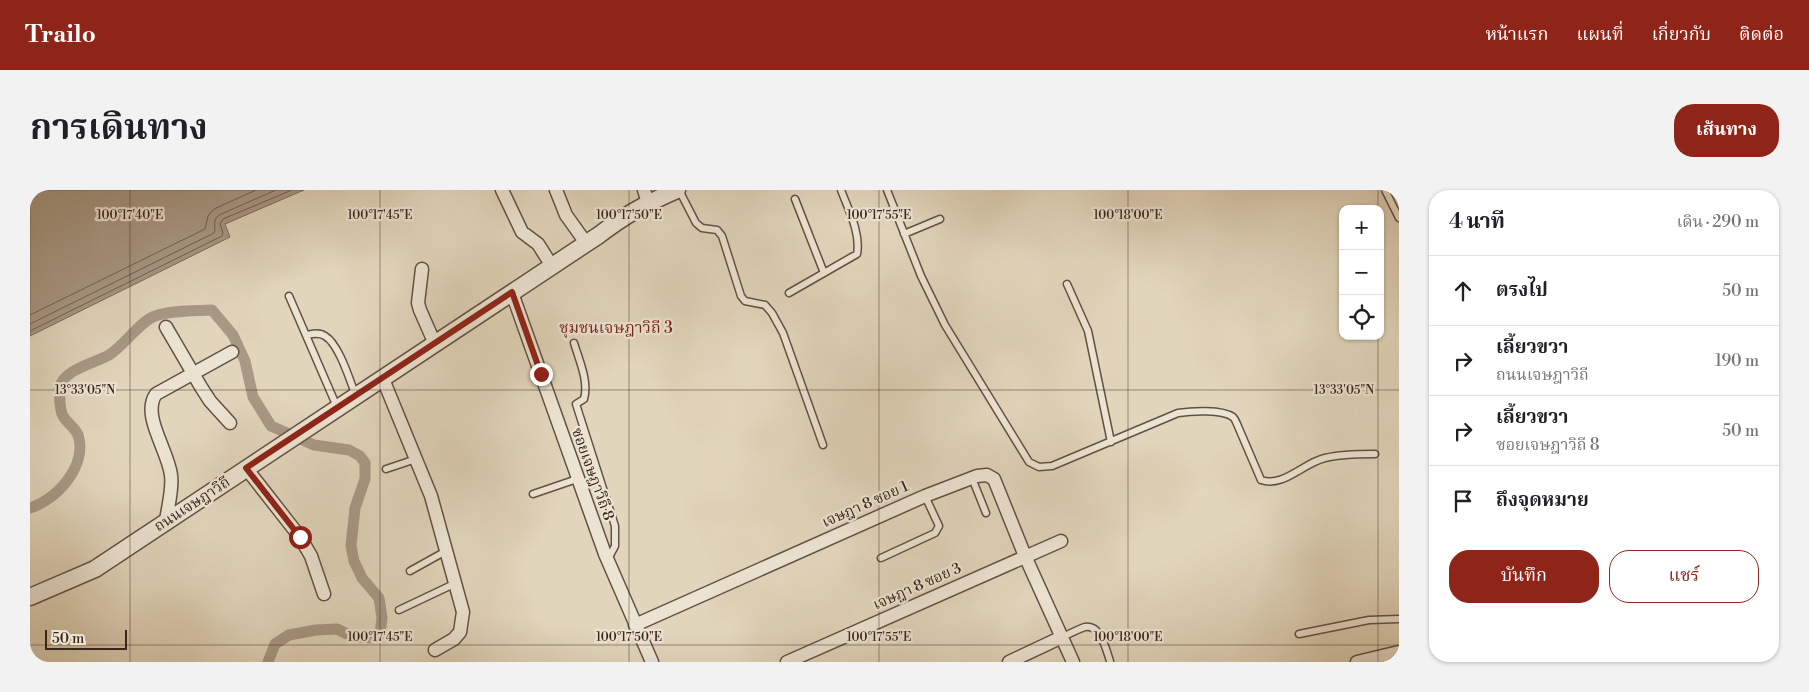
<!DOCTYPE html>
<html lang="th">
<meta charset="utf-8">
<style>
:root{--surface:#fff;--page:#f2f2f2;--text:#202124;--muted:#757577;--line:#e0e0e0;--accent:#8f2418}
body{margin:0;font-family:"Libre Bodoni","Noto Serif Thai",serif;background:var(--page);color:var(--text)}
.controls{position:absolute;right:15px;top:15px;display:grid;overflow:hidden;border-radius:10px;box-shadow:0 1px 4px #0004}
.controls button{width:45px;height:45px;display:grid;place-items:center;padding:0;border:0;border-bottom:1px solid var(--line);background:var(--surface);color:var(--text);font:25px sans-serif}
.scale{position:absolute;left:15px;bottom:12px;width:82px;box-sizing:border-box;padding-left:5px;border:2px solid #3a251c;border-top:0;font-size:14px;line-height:18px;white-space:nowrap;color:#3a251c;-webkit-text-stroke:4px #ece4d3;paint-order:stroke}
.stop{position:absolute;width:15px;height:15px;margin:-11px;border:4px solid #8f2418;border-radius:50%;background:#fff}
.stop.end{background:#8f2418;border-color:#fff;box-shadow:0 1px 5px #0008}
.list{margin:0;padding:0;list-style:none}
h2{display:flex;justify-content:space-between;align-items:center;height:65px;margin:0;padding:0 20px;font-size:21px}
h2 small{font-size:16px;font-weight:400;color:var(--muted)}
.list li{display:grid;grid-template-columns:32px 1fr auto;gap:15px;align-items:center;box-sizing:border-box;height:70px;padding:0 20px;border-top:1px solid var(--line)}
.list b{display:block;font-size:19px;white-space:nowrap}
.list p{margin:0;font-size:16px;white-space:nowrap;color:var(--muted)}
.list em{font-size:16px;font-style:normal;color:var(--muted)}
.actions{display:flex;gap:10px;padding:15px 20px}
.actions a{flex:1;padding:11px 0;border:1px solid var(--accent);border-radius:20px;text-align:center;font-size:18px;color:var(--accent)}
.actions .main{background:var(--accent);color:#fff}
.icon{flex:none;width:28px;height:28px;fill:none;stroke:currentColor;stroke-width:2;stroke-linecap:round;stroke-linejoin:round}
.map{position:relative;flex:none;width:1369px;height:472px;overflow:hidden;border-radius:20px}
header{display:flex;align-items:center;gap:30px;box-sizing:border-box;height:70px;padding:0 25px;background:var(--accent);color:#fff}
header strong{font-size:24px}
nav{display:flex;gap:28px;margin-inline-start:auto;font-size:18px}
.intro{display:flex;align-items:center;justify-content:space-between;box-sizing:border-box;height:120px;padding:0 30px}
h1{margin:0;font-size:35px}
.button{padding:12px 22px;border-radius:20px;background:var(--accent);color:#fff;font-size:18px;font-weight:700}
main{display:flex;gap:30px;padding:0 30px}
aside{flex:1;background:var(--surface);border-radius:20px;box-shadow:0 1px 4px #0004}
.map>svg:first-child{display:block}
.water{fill:#a89985;stroke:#7c6b5b}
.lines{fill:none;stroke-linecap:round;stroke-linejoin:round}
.shore{stroke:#715f50;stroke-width:1}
.canal{stroke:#a89985;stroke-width:11}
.service-casing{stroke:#645144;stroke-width:9}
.minor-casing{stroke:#645144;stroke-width:15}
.tertiary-casing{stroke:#645144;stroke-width:19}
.service{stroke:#ece4d3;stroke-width:6}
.minor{stroke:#ece4d3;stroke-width:12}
.tertiary{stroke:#ece4d3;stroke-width:16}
.route{stroke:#8f2418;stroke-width:6}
.ticks{fill:none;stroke:#3a251c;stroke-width:1;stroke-opacity:0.45}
.labels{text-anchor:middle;stroke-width:4.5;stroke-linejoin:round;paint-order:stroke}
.street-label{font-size:15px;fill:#3a251c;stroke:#ece4d3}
.neighbourhood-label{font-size:16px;fill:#7a1f14;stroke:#ece4d3}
.ticks-label{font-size:12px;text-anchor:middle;fill:#3a251c;stroke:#ece4d3;stroke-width:4.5;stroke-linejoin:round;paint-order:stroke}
</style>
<header>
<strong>Trailo</strong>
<nav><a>หน้าแรก</a><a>แผนที่</a><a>เกี่ยวกับ</a><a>ติดต่อ</a></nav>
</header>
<div class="intro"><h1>การเดินทาง</h1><a class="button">เส้นทาง</a></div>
<main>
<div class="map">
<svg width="1369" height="472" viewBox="0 0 1369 472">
<rect width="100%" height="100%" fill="#e1d5bb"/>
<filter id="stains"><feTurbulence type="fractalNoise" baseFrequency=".004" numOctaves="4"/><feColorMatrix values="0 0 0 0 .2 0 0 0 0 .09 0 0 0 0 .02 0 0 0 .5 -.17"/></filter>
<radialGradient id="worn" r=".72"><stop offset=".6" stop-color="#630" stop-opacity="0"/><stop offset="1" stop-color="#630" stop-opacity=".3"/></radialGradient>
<!-- water -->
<path class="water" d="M 11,0 L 274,0 L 195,34 L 200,47 L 0,146 L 0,6 Z"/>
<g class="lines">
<!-- shore -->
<path class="shore" d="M 0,125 L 175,39 L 178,26 L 184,19 L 226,0
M 0,134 L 184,43 C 187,37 181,32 189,25 L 246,0
M 0,141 L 192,46 L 193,43 L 190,34 L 193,29 L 262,0"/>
<!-- canal -->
<path class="canal" d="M 0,318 C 27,310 58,275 48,245 C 45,237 35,232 32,224 C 30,218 29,203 30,197 C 33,180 65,173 79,165 C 95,155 109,132 125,126 C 142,120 164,121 182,120 L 203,145 L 215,171 L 223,207 L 241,236 L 284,255 L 319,260 L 330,266 L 335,273 L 335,289 L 325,318 L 321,356 L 324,371 L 332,388 L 349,408 L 352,428 L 350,444 L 342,448 L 321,446 L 307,439 L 286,440 L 259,445 L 245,454 L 238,472"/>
<defs>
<path id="service" d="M 649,0 L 666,33 L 672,38 L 687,40 L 692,46 L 711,106 L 715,111 L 735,115 L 742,123 L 753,143 L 793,255
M 857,0 L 891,86 L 915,135 L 999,272 L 1009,277 L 1022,276 L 1148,223 C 1161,221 1192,219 1203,227 C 1205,229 1206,232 1207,234 L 1231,290 C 1253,298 1273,273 1295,268 C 1311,264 1328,264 1345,264
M 1355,0 L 1369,28
M 765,9 L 794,83
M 874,44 L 910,29
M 1037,94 L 1058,141 L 1081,252
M 759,103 L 827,64 C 831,43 818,19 811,0
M 259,106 L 307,217
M 276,145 C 282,144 289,142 295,146 C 309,154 320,191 326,206
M 544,153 C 549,170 559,191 554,209 L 546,214 L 585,336 L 585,356 L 578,369
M 356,279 L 386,269
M 942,288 L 956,323
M 503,304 L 547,289
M 851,368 L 905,343 L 909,336 L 895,306
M 380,381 L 416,361
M 369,420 L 426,393
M 1269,444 L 1339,430 L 1369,429
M 1032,447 C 1040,444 1048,439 1055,437 C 1071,434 1076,460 1080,471"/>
<path id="minor" d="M 472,0 L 492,42 L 508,54 L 522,76
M 526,0 L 536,25 L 556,53
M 614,0 L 618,13
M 392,79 L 388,113 L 390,120 L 405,154
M 482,103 L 575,364 L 622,472
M 136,137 L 171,197 L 180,211 L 200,233
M 353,189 L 401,306 L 433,422 L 430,442 L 424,449 L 405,460
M 216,278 L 270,347 L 281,366 L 294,404
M 136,331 C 138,316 143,299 141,285 C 138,260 111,225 126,204 L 202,162
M 605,435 L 895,306 L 947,286 L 957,285 L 964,289 L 995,366 L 1043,472
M 757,472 L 1031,351
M 979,472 L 1032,447
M 1327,472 L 1369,462"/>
<path id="tertiary" d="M 0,407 L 65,379 L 569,45 C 595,25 617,13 647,0"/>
</defs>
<!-- service casing -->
<use href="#service" class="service-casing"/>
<!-- minor casing -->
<use href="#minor" class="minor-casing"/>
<!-- tertiary casing -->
<use href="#tertiary" class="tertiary-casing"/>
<!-- service -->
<use href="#service" class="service"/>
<!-- minor -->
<use href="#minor" class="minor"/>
<!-- tertiary -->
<use href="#tertiary" class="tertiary"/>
</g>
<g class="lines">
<!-- route -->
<path class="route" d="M 270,347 L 216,278 L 482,102 L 511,184"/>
</g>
<!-- ticks -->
<path class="ticks" d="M 100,0 L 100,472M 350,0 L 350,472M 599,0 L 599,472M 849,0 L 849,472M 1098,0 L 1098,472M 1348,0 L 1348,19M 1348,146 L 1348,472M 0,200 L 1369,200M 0,455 L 1369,455"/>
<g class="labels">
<!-- street labels -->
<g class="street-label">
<text transform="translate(563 284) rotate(70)" y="5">ซอยเจษฎาวิถี 8</text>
<text transform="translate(162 314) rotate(-33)" y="5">ถนนเจษฎาวิถี</text>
<text transform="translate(835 314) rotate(-24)" y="5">เจษฎา 8 ซอย 1</text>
<text transform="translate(887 396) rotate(-24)" y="5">เจษฎา 8 ซอย 3</text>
</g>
<!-- neighbourhood labels -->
<g class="neighbourhood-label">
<text x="586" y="143">ชุมชนเจษฎาวิถี 3</text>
</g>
</g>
<g class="ticks-label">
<text x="100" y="29">100°17'40"E</text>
<text x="350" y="29">100°17'45"E</text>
<text x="599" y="29">100°17'50"E</text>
<text x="849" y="29">100°17'55"E</text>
<text x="1098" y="29">100°18'00"E</text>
<text x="55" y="204">13°33'05"N</text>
<text x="1314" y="204">13°33'05"N</text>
<text x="350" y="451">100°17'45"E</text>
<text x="599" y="451">100°17'50"E</text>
<text x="849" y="451">100°17'55"E</text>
<text x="1098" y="451">100°18'00"E</text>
</g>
<rect width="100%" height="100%" filter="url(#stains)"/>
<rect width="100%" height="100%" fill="url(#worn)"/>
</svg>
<div class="controls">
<button>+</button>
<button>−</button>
<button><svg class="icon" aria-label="locate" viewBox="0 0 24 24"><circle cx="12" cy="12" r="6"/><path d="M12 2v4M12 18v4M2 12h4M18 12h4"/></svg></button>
</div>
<div class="scale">50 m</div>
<div class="stop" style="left:270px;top:347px"></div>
<div class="stop end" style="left:511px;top:184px"></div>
</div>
<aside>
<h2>4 นาที<small>เดิน · 290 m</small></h2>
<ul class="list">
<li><svg class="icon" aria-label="ahead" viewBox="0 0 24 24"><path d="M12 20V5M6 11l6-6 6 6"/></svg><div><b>ตรงไป</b></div><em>50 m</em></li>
<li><svg class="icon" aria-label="right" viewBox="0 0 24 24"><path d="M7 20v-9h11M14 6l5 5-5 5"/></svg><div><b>เลี้ยวขวา</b><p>ถนนเจษฎาวิถี</p></div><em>190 m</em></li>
<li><svg class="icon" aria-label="right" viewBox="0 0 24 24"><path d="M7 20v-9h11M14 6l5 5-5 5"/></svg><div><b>เลี้ยวขวา</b><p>ซอยเจษฎาวิถี 8</p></div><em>50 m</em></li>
<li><svg class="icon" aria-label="arrive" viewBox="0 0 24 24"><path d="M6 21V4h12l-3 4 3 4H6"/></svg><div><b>ถึงจุดหมาย</b></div></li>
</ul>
<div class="actions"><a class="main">บันทึก</a><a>แชร์</a></div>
</aside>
</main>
